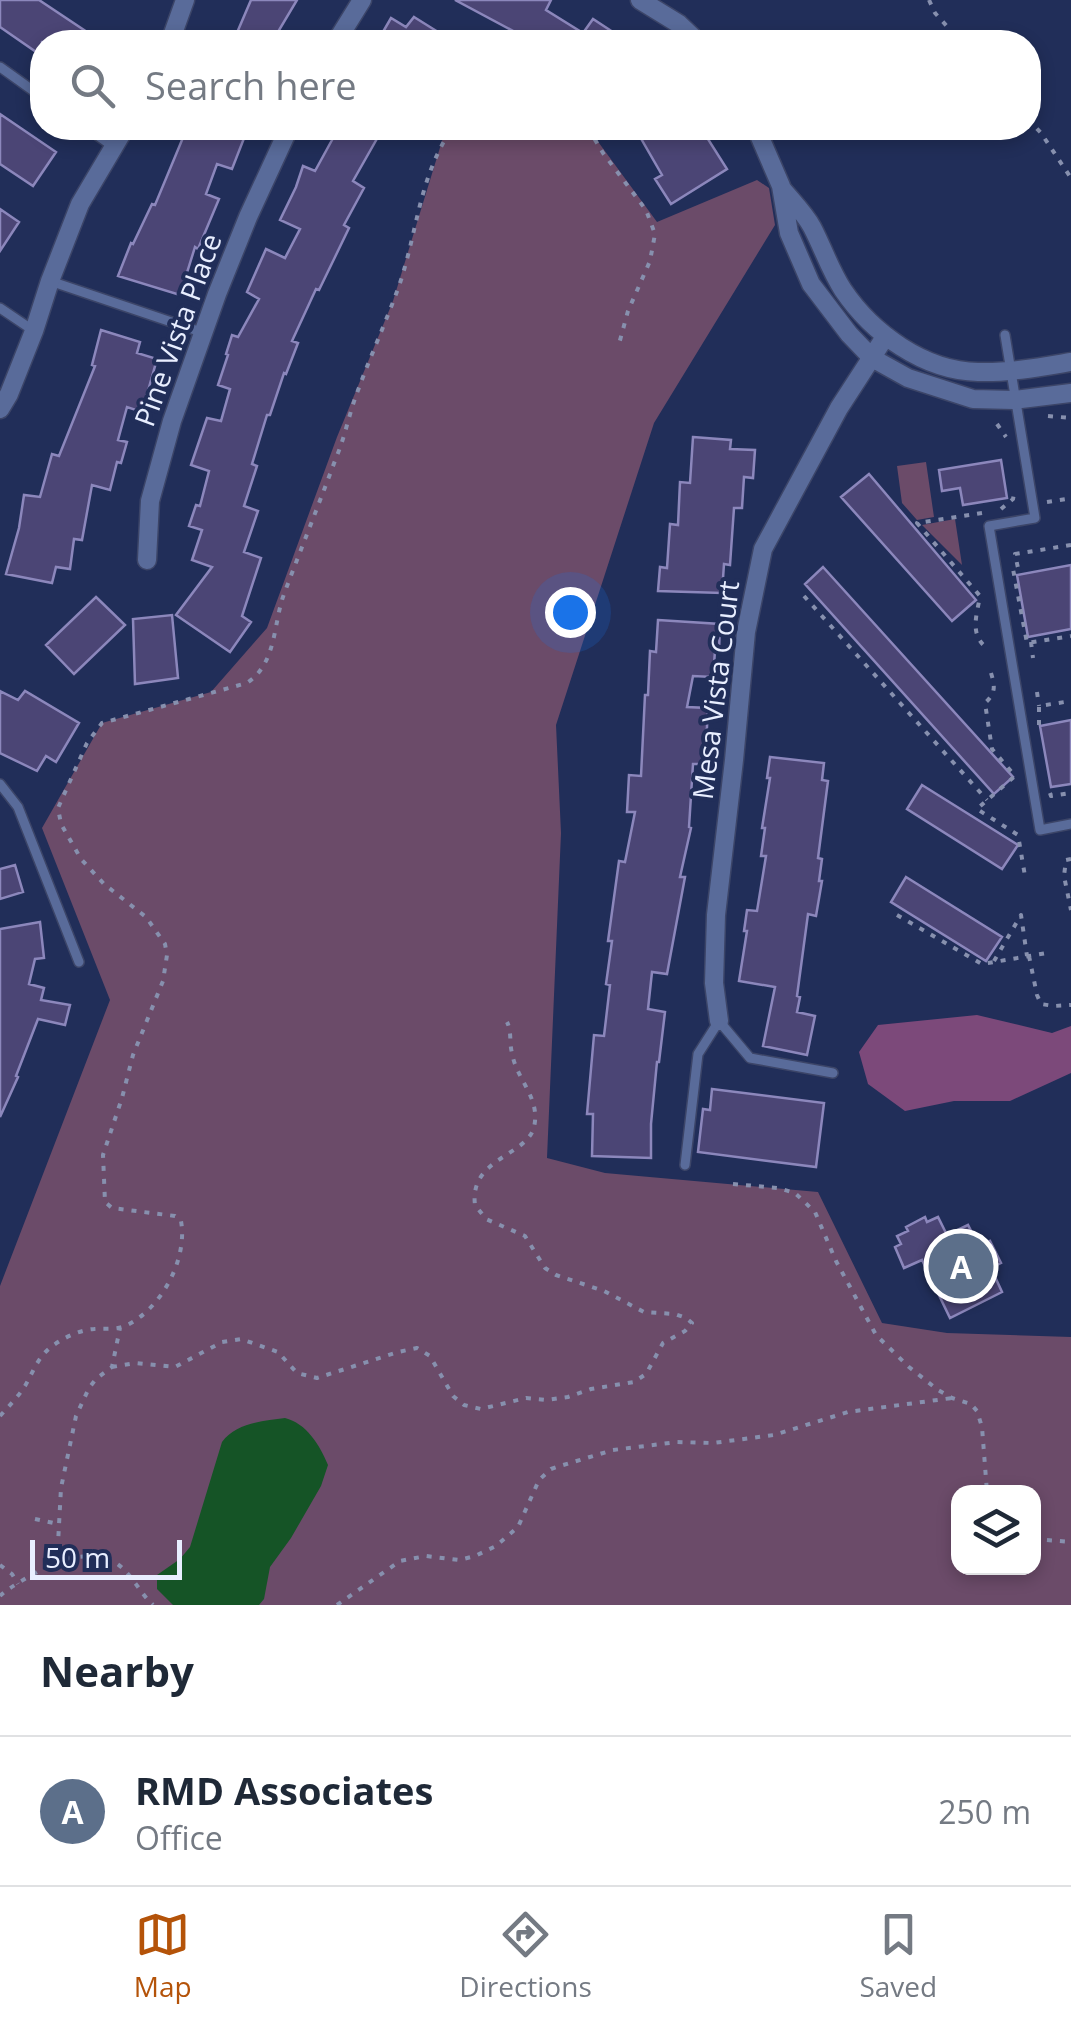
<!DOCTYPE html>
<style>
:root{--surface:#fff;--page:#f2f2f3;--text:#1f2937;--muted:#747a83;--line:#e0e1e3;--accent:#b45309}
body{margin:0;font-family:"Open Sans",sans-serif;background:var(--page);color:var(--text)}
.controls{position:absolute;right:30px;bottom:30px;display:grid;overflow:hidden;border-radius:20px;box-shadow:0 5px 15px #0003}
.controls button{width:90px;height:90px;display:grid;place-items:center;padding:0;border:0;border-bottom:2px solid var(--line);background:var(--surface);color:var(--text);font:50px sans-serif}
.scale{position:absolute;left:30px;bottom:25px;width:152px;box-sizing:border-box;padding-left:10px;border:5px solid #e8eeff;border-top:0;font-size:28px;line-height:35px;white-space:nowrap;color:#e8eeff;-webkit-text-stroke:8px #212e59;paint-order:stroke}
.you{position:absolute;left:570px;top:612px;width:35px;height:35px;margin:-25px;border:8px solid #fff;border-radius:50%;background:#1a73e8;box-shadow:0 0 0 15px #1a73e833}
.badge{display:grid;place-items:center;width:65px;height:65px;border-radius:50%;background:var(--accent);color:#fff;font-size:32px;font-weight:700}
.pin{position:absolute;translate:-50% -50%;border:5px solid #fff;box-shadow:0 2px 10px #0006}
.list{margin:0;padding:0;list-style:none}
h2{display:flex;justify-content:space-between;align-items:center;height:130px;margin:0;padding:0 40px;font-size:42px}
h2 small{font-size:32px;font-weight:400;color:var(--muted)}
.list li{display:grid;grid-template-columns:65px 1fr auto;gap:30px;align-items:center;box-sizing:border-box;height:150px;padding:0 40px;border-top:2px solid var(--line)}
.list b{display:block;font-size:38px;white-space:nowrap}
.list p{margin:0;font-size:32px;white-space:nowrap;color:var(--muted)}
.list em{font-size:32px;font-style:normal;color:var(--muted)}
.icon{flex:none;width:55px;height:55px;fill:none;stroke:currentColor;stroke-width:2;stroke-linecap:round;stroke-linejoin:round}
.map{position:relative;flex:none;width:1071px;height:1605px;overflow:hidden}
.search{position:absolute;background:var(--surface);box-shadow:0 5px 15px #0003;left:30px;right:30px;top:30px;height:110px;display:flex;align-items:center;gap:25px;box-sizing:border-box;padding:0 35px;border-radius:40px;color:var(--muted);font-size:38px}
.sheet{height:280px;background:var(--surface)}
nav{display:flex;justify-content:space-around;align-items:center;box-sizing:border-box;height:140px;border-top:2px solid var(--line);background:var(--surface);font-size:28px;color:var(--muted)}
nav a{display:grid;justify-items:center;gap:5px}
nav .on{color:var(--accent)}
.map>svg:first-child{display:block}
.green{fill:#6b4b69;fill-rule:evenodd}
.forest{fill:#7c497a}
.water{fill:#155426}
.building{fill:#4b4575;stroke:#8c87bc;stroke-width:2.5}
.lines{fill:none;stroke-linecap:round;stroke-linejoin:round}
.service-casing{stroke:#3c4568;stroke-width:12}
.minor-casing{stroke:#3c4568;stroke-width:21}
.path{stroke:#8790ae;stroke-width:4;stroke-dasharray:5 8;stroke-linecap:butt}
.service{stroke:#596b9a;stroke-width:9}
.minor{stroke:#596b9a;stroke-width:18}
.labels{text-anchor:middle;stroke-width:8;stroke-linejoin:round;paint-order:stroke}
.street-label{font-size:28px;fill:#e8eeff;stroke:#212e59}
</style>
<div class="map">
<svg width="1071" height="1605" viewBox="0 0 1071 1605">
<rect width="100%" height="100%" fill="#212e59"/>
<!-- green -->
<path class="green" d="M 446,128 L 588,128 L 657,222 L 757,180 L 769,188 L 775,225 L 654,423 L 556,725 L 561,833 L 547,1158 L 605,1173 L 818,1192 L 882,1323 L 947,1333 L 1071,1337 L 1071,1605 L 0,1605 L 0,1286 L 110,1000 L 42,828 L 102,723 L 211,692 L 267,628 L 337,437 L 393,301 ZM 958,1492 L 1034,1492 L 1034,1568 L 958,1568 Z
M 926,462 L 934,517 L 917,520 L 902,503 L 897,466 Z
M 955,519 L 962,565 L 922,525 Z"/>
<!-- forest -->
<path class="forest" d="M 977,1015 L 1052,1033 L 1071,1026 L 1071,1073 L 1010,1101 L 954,1101 L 905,1111 L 868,1084 L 859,1052 L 878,1025 Z"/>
<!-- water -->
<path class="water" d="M 285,1418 C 306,1423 320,1445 328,1465 L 321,1486 L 291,1538 L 270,1567 L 264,1599 L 259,1605 L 173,1605 L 157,1589 L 157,1575 L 180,1559 L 190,1547 L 222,1442 C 236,1423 263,1421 285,1418 Z"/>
<!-- building -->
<path class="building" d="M 0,0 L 39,0 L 102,42 L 42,42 L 42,56 L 0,27 Z
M 251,0 L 297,0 L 272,42 L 233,42 Z
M 455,0 L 551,0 L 546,10 L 583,33 L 593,19 L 628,42 L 527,42 L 513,34 L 515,32 Z
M 414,17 L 454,42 L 389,42 L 380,37 L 391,18 L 406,27 Z
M 0,114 L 56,152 L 33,186 L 0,164 Z
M 187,128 L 248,128 L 232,169 L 217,164 L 206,194 L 219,199 L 198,249 L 195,247 L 180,295 L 118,276 L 131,243 L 133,244 L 152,204 L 155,205 Z
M 312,128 L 383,128 L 353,181 L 364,188 L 344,225 L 349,228 L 335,257 L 319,290 L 316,289 L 292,341 L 298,343 L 286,374 L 284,373 L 270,415 L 267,415 L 252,464 L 257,466 L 244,506 L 258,511 L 244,552 L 261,558 L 242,616 L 251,622 L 230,652 L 176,615 L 212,567 L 192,560 L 202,530 L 189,526 L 196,505 L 200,506 L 209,471 L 191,465 L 207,418 L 221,421 L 230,389 L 218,385 L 228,355 L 226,354 L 232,335 L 238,337 L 259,299 L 247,292 L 266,249 L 285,258 L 300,229 L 280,220 L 296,187 L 303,166 L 315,171 L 332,140 Z
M 653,128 L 701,128 L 727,169 L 671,204 L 655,179 L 662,175 L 639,135 Z
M 0,209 L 19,222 L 0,251 Z
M 101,330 L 140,342 L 137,353 L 157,359 L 142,412 L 127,407 L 118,440 L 127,442 L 121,463 L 117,462 L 110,490 L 92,485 L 82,540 L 74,539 L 70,569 L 56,567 L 52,583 L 6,574 L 19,528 L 24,495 L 40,497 L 52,454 L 59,456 L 95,366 L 92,365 Z
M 693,437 L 731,440 L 730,449 L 755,450 L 753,478 L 744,477 L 742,508 L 734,508 L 730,565 L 724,564 L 722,593 L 658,591 L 660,567 L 667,568 L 670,524 L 678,525 L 680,482 L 690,483 Z
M 1001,460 L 1007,498 L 963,505 L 960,488 L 942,491 L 939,470 Z
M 869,474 L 976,600 L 952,621 L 841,497 Z
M 1071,565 L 1071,629 L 1028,637 L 1017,575 Z
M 823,567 L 1013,777 L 994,794 L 805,584 Z
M 96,597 L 125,625 L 74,674 L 46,645 Z
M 172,615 L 178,678 L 135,684 L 133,619 Z
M 658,620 L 720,624 L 719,651 L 715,651 L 713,677 L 693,676 L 687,707 L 708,708 L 705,764 L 693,764 L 689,827 L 691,828 L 680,877 L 685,877 L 667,974 L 652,972 L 648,1009 L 665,1012 L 659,1062 L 657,1062 L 651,1124 L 651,1158 L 592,1156 L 593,1114 L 587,1114 L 594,1035 L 604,1036 L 610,985 L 606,984 L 612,941 L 608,941 L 619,861 L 625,862 L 635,812 L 627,812 L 629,775 L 641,776 L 645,695 L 648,695 L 650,651 L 656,652 Z
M 0,691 L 18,700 L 25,691 L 79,723 L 56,762 L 46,756 L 37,771 L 0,753 Z
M 1071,720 L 1071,784 L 1051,787 L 1040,726 Z
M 770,757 L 824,763 L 822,780 L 828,781 L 818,858 L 822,859 L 819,881 L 822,881 L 816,916 L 808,914 L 797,996 L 800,997 L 797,1012 L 815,1016 L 807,1055 L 763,1046 L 775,987 L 739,981 L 747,931 L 744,931 L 747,910 L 757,911 L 766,856 L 761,856 L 765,828 L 762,828 L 770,778 L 767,778 Z
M 922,785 L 1018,845 L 1002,869 L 907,809 Z
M 15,865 L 23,892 L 0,899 L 0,869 Z
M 906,877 L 1002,937 L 986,961 L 891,902 Z
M 40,922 L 44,958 L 35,959 L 29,984 L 44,988 L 41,1000 L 70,1005 L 65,1025 L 38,1019 L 16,1076 L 18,1077 L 0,1117 L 0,929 Z
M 712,1089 L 824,1103 L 816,1167 L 698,1152 L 703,1109 L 710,1110 Z
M 925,1217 L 927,1222 L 938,1217 L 947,1235 L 968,1225 L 979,1246 L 990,1241 L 1001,1263 L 991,1268 L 1002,1292 L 950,1318 L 922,1260 L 904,1268 L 895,1247 L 901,1244 L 897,1236 L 908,1231 L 906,1227 Z"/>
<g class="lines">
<defs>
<path id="service" d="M 0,67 L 42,97
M 87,128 L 114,147
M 50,281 L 204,333
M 0,308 L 34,331
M 1005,335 L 1035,518 L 989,526 L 1040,830 L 1071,824
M 0,784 L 18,807 L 79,962
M 685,1165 L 698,1054 L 719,1021 L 750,1058 L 833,1073"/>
<path id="minor" d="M 640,0 L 679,24 L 698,42
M 170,42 L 185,0
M 336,42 L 362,0
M 756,128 L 781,186 L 789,233 L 811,284 L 849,334 L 872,358 L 908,378 L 973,399 L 1014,400 L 1071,393
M 783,190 C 793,202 805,214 812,227 C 823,248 830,270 843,290 C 872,333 924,371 978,372 C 1009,373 1041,367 1071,362
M 0,409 L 9,394 L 34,331 L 50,281 L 80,204 L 125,128
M 147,560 L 150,501 L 172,421 L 217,294 L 248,217 L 289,128
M 719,1021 L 714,983 L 716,915 L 734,760 L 746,632 L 763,549 L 839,408 L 885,337"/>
</defs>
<!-- service casing -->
<use href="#service" class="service-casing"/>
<!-- minor casing -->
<use href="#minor" class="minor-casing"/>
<!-- path -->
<path class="path" d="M 929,0 L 935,13 L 961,42
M 1028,119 L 1041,133 L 1071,178
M 588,128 L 603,153 L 646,210 L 655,234 L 650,261 L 628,311 L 619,344
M 1048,416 L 1071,418
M 997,424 L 1006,437
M 1047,502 L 1067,499
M 1001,509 L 1013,499 L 1014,494
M 982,513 L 917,523 L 980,596 C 977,614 969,635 987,648
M 1071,545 L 1015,554 L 1018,568 L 1013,569 L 1027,643 L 1071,636
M 804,596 L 987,800
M 1031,642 L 1033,658
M 991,673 C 995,686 996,693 985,703 L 992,749 L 1015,776 L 977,809 L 1018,835 L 1025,876
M 1037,692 L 1039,706
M 1039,725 L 1039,706 L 1071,701
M 1050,793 L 1051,796 L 1071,793
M 1071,859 L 1066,860 L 1064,876 L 1071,910
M 897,915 L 982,964 L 1047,953
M 1029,956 L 1037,995 L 1041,1004 L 1054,1006 L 1071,1005
M 994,961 L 1021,915 L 1027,956
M 733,1184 L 778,1188 L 795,1193 L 815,1212 L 836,1261 L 876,1335 L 909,1367 L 938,1390 L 952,1398 L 971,1404 L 977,1411 L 982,1427 L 987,1492
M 112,1367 L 135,1363 L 175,1367 L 222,1342 L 241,1339 L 278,1352 L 297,1373 L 317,1378 L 398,1352 L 417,1348 L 430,1356 L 453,1396 L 464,1405 L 481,1409 L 526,1398 L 546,1400 L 568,1397 L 591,1389 L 634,1382 L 646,1374 L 663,1343 L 685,1331 L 692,1323 L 686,1318 L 675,1314 L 644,1312 L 604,1291 L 556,1275 L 545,1268 L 525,1236 L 486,1219 L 475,1205 C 469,1158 527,1156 534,1127 C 541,1098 516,1079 512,1053 C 509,1042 512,1032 507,1022
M 0,1416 C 9,1406 18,1397 25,1386 C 33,1372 38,1357 51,1347 C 63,1338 79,1330 94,1329 C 104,1328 116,1330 125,1326 C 161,1310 188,1259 181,1221 L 175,1216 L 112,1208 L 105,1202 L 103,1155 L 122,1098 L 133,1055 L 163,981 L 167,955 L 165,944 L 146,917 L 104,884 L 81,859 L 61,824 L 58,808 L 87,743 L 102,723 L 247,683 C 277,663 273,624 284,594 C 301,549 319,504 336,458 C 345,437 349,414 357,393 C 370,357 386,322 399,286 C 418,230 418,180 452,128
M 35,1519 L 58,1524
M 1034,1539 L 1071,1542
M 57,1562 L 61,1488 L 76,1416 L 89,1388 L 96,1379 L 112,1367 L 120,1328
M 0,1565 L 12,1574 L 18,1584
M 0,1596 C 7,1588 50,1564 61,1560 C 76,1556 103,1553 116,1563 C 131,1573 140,1593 153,1605
M 337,1605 L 400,1561 L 426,1556 L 459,1560 L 475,1556 L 496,1546 L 518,1527 L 539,1480 L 551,1469 L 560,1466 L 613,1450 L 677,1442 L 713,1443 L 774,1435 L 848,1412 L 952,1398"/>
<!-- service -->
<use href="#service" class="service"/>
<!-- minor -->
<use href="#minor" class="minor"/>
</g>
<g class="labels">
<!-- street labels -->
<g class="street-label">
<text transform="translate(178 330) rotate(-70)" y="10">Pine Vista Place</text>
<text transform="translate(716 690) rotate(-83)" y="10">Mesa Vista Court</text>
</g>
</g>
</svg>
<div class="controls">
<button><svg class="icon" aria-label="layers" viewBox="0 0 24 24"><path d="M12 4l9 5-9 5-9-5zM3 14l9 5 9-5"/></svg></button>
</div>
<div class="scale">50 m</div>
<div class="you"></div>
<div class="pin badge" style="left:961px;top:1266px;background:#5c6f8a">A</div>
<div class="search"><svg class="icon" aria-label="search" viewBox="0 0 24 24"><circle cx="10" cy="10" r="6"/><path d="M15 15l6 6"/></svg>Search here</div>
</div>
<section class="sheet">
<h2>Nearby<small></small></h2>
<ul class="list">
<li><span class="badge" style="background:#5c6f8a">A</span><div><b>RMD Associates</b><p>Office</p></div><em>250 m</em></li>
</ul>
</section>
<nav>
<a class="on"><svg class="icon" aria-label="map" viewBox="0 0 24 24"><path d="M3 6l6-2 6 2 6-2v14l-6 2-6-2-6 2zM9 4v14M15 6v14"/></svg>Map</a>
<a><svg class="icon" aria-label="directions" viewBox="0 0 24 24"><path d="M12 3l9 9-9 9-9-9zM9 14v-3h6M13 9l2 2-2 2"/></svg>Directions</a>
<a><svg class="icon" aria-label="saved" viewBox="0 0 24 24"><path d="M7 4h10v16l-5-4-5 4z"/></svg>Saved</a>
</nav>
